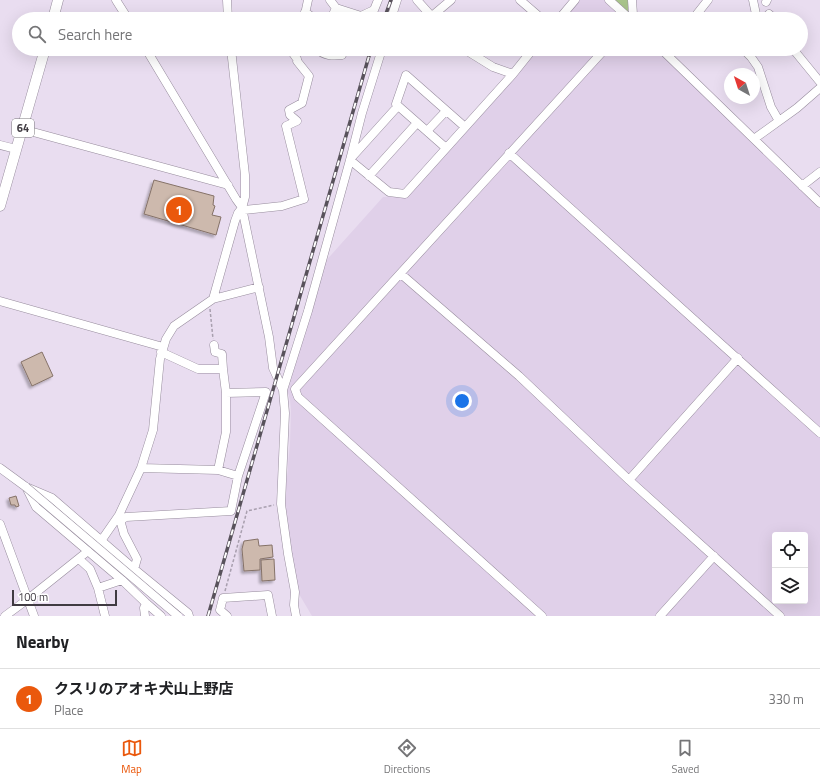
<!DOCTYPE html>
<meta charset="utf-8">
<style>
:root{--surface:#fff;--page:#f2f2f2;--text:#202124;--muted:#757577;--line:#e0e0e0;--accent:#ea580c}
body{margin:0;font-family:"Titillium Web","Noto Sans JP",sans-serif;background:var(--page);color:var(--text)}
.controls{position:absolute;right:12px;bottom:12px;display:grid;overflow:hidden;border-radius:4px;box-shadow:0 4px 16px #0002}
.controls button{width:36px;height:36px;display:grid;place-items:center;padding:0;border:0;border-bottom:1px solid var(--line);background:var(--surface);color:var(--text);font:20px sans-serif}
.compass{position:absolute;left:724px;top:68px;width:36px;height:36px;border-radius:50%;background:var(--surface);box-shadow:0 4px 16px #0002;rotate:321deg}
.scale{position:absolute;left:12px;bottom:10px;width:105px;box-sizing:border-box;padding-left:4px;border:2px solid #403b42;border-top:0;font-size:11px;line-height:14px;white-space:nowrap;color:#403b42;-webkit-text-stroke:3px #fff;paint-order:stroke}
.you{position:absolute;left:462px;top:401px;width:14px;height:14px;margin:-10px;border:3px solid #fff;border-radius:50%;background:#1a73e8;box-shadow:0 0 0 6px #1a73e833}
.badge{display:grid;place-items:center;width:26px;height:26px;border-radius:50%;background:var(--accent);color:#fff;font-size:13px;font-weight:700}
.pin{position:absolute;translate:-50% -50%;border:2px solid #fff;box-shadow:0 1px 4px #0006}
.list{margin:0;padding:0;list-style:none}
h2{display:flex;justify-content:space-between;align-items:center;height:52px;margin:0;padding:0 16px;font-size:17px}
h2 small{font-size:13px;font-weight:400;color:var(--muted)}
.list li{display:grid;grid-template-columns:26px 1fr auto;gap:12px;align-items:center;box-sizing:border-box;height:60px;padding:0 16px;border-top:1px solid var(--line)}
.list b{display:block;font-size:15px;white-space:nowrap}
.list p{margin:0;font-size:13px;white-space:nowrap;color:var(--muted)}
.list em{font-size:13px;font-style:normal;color:var(--muted)}
.icon{flex:none;width:22px;height:22px;fill:none;stroke:currentColor;stroke-width:2;stroke-linecap:round;stroke-linejoin:round}
.map{position:relative;flex:none;width:820px;height:616px;overflow:hidden}
.search{position:absolute;background:var(--surface);box-shadow:0 4px 16px #0002;left:12px;right:12px;top:12px;height:44px;display:flex;align-items:center;gap:10px;box-sizing:border-box;padding:0 14px;border-radius:22px;color:var(--muted);font-size:15px}
.sheet{height:112px;background:var(--surface)}
nav{display:flex;justify-content:space-around;align-items:center;box-sizing:border-box;height:56px;border-top:1px solid var(--line);background:var(--surface);font-size:11px;color:var(--muted)}
nav a{display:grid;justify-items:center;gap:2px}
nav .on{color:var(--accent)}
.map>svg:first-child{display:block}
.built{fill:#e0d0e9;fill-rule:evenodd}
.green{fill:#a8c38a}
.building{fill:#cdb9ad;stroke:#857268;filter:url(#shadow)}
.lines{fill:none;stroke-linecap:round;stroke-linejoin:round}
.minor-casing{stroke:#978c9d;stroke-width:9}
.major-casing{stroke:#978c9d;stroke-width:11}
.path{stroke:#a89fae;stroke-width:1.5;stroke-dasharray:3 2;stroke-linecap:butt}
.minor{stroke:#fff;stroke-width:8}
.major{stroke:#fff;stroke-width:10}
.rail-casing{stroke:#58525b;stroke-width:3.5}
.rail{stroke:#fff;stroke-width:2;stroke-dasharray:6;stroke-linecap:butt}
.minor-bridge-casing{stroke:#978c9d;stroke-width:9;stroke-linecap:butt}
.minor-bridge{stroke:#fff;stroke-width:8}
.labels{text-anchor:middle;stroke-width:3;stroke-linejoin:round;paint-order:stroke}
.shield{fill:#fff;stroke:#79767b;stroke-width:1}
.shield-label{font-size:11px;font-weight:bold;fill:#403b42}
</style>
<div class="map">
<svg width="820" height="616" viewBox="0 0 820 616">
<defs>
<filter id="shadow"><feDropShadow dx="-2.5" dy="2.5" stdDeviation="1" flood-color="#0004"/></filter>
</defs>
<rect width="100%" height="100%" fill="#e9ddf0"/>
<!-- built -->
<path class="built" d="M 579,0 L 606,0 L 625,19 L 563,19 Z
M 537,49 L 656,49 L 820,208 L 820,616 L 312,616 L 299,594 L 288,530 L 285,499 L 290,443 L 291,411 L 290,400 L 286,386 L 323,264 L 383,197 L 405,196 L 514,77 ZM 775,535 L 805,535 L 805,601 L 775,601 Z"/>
<!-- green -->
<path class="green" d="M 611,0 L 628,0 L 628,12 Z"/>
<!-- building -->
<path class="building" d="M 154,180 L 214,196 L 213,205 L 215,206 L 212,215 L 221,217 L 216,235 L 144,214 Z
M 42,352 L 53,376 L 32,386 L 21,362 Z
M 16,496 L 19,506 L 16,507 L 15,505 L 11,505 L 9,498 Z
M 258,539 L 259,546 L 272,545 L 273,557 L 260,559 L 260,570 L 244,571 L 242,549 L 244,541 Z
M 274,559 L 275,580 L 262,581 L 261,560 Z"/>
<g class="lines">
<defs>
<path id="minor" d="M 116,0 L 128,19
M 227,0 L 228,19
M 330,0 L 336,8 L 361,16 L 374,10 L 378,0
M 417,0 L 434,19
M 520,0 L 542,19
M 609,0 L 630,19
M 753,0 L 757,19
M 766,2 L 767,0
M 305,12 L 315,19
M 432,16 L 451,0
M 304,19 L 308,0
M 331,19 L 336,8
M 391,19 L 397,0
M 559,19 L 575,0
M 632,19 L 633,14 L 632,0
M 693,19 L 708,0
M 764,19 L 769,14 L 775,19
M 146,49 L 236,199 L 244,210 L 282,206 L 304,199 L 286,126 L 297,121 L 290,115 L 289,110 L 302,103 L 309,76 L 297,61 L 297,59 L 292,52 L 293,49
M 231,49 L 245,175 L 245,197 L 242,208 L 269,337 L 273,368 L 283,390
M 317,49 C 324,56 333,56 342,55 L 343,49
M 464,49 L 493,67 L 513,74 L 533,49
M 661,49 L 820,203
M 743,49 L 751,57 L 758,67 L 771,107 L 779,121
M 793,49 L 820,82
M 22,129 L 228,185
M 427,131 L 446,111
M 754,139 L 797,108 L 820,88
M 0,145 L 16,149
M 446,148 L 396,104 L 406,75 L 465,127
M 509,153 L 820,433
M 352,157 L 398,106
M 350,160 L 389,192 L 405,194 L 513,74
M 369,176 L 417,123
M 802,186 L 820,172
M 401,274 L 519,376 L 629,480 L 780,616
M 213,299 L 259,287
M 0,301 L 163,347
M 214,345 L 215,352 L 222,354 L 223,369
M 161,352 L 198,369 L 223,369 L 226,393 L 226,432 L 218,470
M 0,468 L 26,487 L 52,498 L 133,568 L 188,613 L 189,616
M 141,468 L 218,470 L 238,476
M 629,480 L 738,358
M 26,487 L 36,507 L 122,580 L 146,603 L 161,616
M 119,516 L 124,534 L 137,559 L 135,566 L 133,568
M 121,520 L 126,517 L 231,511 L 238,476 L 266,392 L 226,393
M 0,524 L 34,616
M 101,541 L 119,515 L 141,468 L 153,430 L 160,359 L 166,339 L 174,326 L 213,299 L 235,221 L 238,213 L 242,208
M 79,559 L 90,569 L 98,588 L 105,616
M 98,588 L 122,580
M 5,616 L 28,599 L 88,551
M 145,616 L 144,608 L 146,603
M 227,616 L 220,610 L 223,598 L 268,595 L 272,616
M 296,616 L 294,605 L 295,592 L 288,554 L 281,504 L 285,413 L 283,390 L 308,311 L 350,160 L 362,113 L 382,49
M 542,616 L 298,397 L 295,389 L 605,49
M 660,616 L 714,556"/>
<path id="major" d="M 53,19 L 58,0
M 0,206 L 45,49"/>
</defs>
<!-- minor casing -->
<use href="#minor" class="minor-casing"/>
<!-- major casing -->
<use href="#major" class="major-casing"/>
<!-- path -->
<path class="path" d="M 210,309 L 213,339
M 225,591 L 247,511 L 274,505"/>
<!-- minor -->
<use href="#minor" class="minor"/>
<!-- major -->
<use href="#major" class="major"/>
<defs>
<path id="rail" d="M 384,19 L 391,0
M 208,616 L 371,49"/>
</defs>
<!-- rail casing -->
<use href="#rail" class="rail-casing"/>
<!-- rail -->
<use href="#rail" class="rail"/>
<defs>
<path id="minor-bridge" d="M 26,487 L 178,616"/>
</defs>
<!-- minor-bridge casing -->
<use href="#minor-bridge" class="minor-bridge-casing"/>
<!-- minor-bridge -->
<use href="#minor-bridge" class="minor-bridge"/>
</g>
<g class="labels">
<!-- shield labels -->
<rect class="shield" x="12" y="119" width="22" height="18" rx="3"/>
<g class="shield-label">
<text x="23" y="132">64</text>
</g>
</g>
</svg>
<div class="controls">
<button><svg class="icon" aria-label="locate" viewBox="0 0 24 24"><circle cx="12" cy="12" r="6"/><path d="M12 2v4M12 18v4M2 12h4M18 12h4"/></svg></button>
<button><svg class="icon" aria-label="layers" viewBox="0 0 24 24"><path d="M12 4l9 5-9 5-9-5zM3 14l9 5 9-5"/></svg></button>
</div>
<svg class="compass" viewBox="-18 -18 36 36"><path d="M0-13l5 13h-10z" fill="#e53935"/><path d="M0 13l5-13h-10z" fill="#757577"/></svg>
<div class="scale">100 m</div>
<div class="you"></div>
<div class="pin badge" style="left:179px;top:210px">1</div>
<div class="search"><svg class="icon" aria-label="search" viewBox="0 0 24 24"><circle cx="10" cy="10" r="6"/><path d="M15 15l6 6"/></svg>Search here</div>
</div>
<section class="sheet">
<h2>Nearby<small></small></h2>
<ul class="list">
<li><span class="badge">1</span><div><b>クスリのアオキ犬山上野店</b><p>Place</p></div><em>330 m</em></li>
</ul>
</section>
<nav>
<a class="on"><svg class="icon" aria-label="map" viewBox="0 0 24 24"><path d="M3 6l6-2 6 2 6-2v14l-6 2-6-2-6 2zM9 4v14M15 6v14"/></svg>Map</a>
<a><svg class="icon" aria-label="directions" viewBox="0 0 24 24"><path d="M12 3l9 9-9 9-9-9zM9 14v-3h6M13 9l2 2-2 2"/></svg>Directions</a>
<a><svg class="icon" aria-label="saved" viewBox="0 0 24 24"><path d="M7 4h10v16l-5-4-5 4z"/></svg>Saved</a>
</nav>
